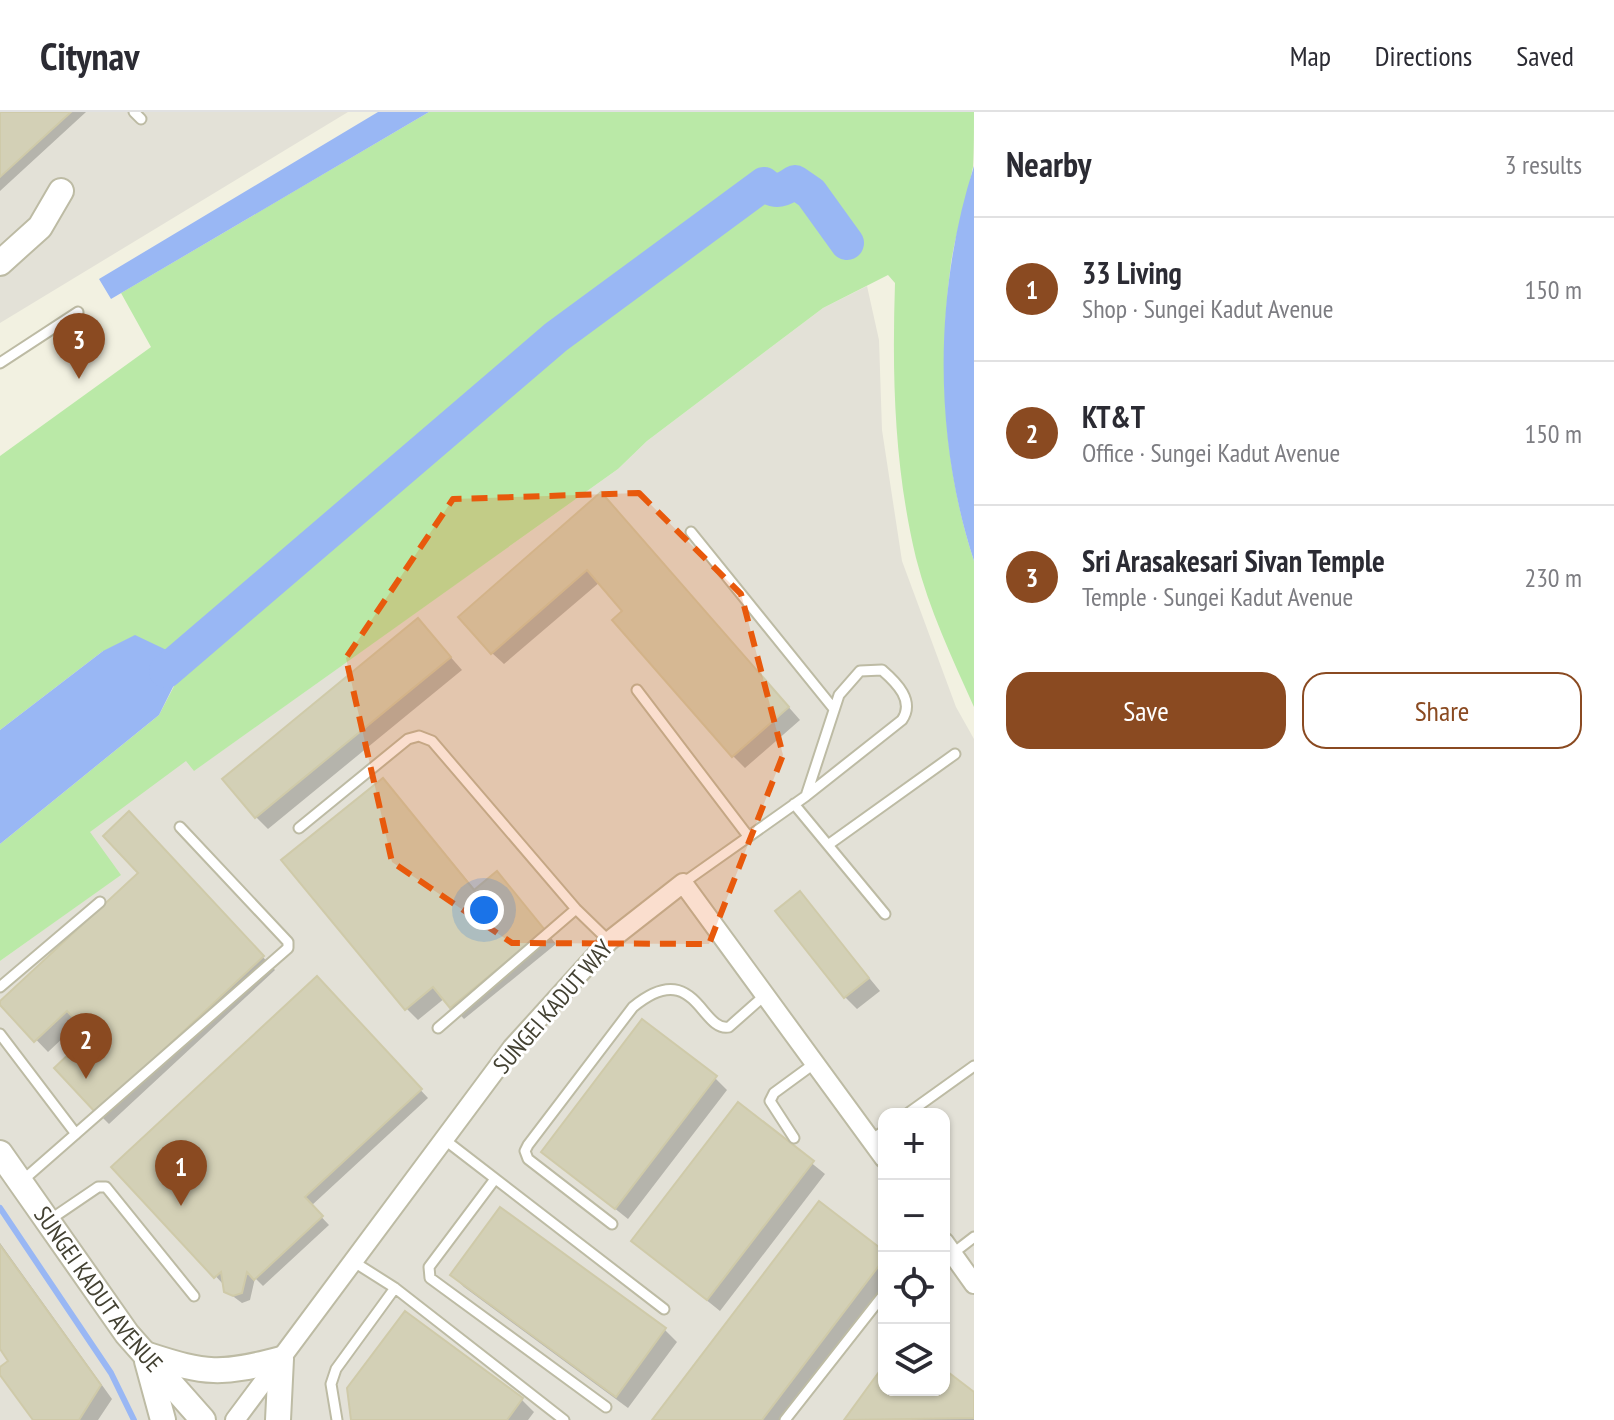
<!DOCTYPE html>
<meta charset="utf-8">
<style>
:root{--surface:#fff;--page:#f7f7f7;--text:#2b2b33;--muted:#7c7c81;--line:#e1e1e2;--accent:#8a4a21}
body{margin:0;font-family:"PT Sans Narrow",sans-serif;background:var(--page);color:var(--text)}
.controls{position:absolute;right:24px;bottom:24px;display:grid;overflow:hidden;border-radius:16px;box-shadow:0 2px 6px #0004}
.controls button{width:72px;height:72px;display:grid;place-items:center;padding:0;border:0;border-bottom:2px solid var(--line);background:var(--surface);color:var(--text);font:40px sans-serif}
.you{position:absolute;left:484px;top:798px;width:28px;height:28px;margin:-20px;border:6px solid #fff;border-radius:50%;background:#1a73e8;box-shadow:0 0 0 12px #1a73e833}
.badge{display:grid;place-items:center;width:52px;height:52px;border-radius:50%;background:var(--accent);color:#fff;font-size:26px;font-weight:700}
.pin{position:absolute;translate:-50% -66px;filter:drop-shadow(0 2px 4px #0008)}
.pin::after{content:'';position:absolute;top:42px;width:28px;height:24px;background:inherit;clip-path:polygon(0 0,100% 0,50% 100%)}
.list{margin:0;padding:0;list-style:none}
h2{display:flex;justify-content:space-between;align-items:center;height:104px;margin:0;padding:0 32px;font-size:34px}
h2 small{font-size:26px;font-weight:400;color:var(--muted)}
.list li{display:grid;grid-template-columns:52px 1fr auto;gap:24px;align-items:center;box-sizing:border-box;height:144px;padding:0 32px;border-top:2px solid var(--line)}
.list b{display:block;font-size:30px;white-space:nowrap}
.list p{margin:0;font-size:26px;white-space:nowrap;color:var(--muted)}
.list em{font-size:26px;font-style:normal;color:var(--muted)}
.actions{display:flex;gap:16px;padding:24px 32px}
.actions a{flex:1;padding:18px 0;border:2px solid var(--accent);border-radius:24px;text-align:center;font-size:28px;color:var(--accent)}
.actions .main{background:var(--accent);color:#fff}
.icon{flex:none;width:44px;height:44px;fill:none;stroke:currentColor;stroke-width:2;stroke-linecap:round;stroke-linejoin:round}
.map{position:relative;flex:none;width:974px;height:1308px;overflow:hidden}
header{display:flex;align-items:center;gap:48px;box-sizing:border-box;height:112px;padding:0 40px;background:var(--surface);border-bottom:2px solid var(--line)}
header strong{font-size:38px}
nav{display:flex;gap:44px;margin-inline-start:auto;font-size:28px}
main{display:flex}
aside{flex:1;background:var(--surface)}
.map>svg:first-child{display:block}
.industrial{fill:#e3e1d7;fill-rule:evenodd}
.green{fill:#bae9a7}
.water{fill:#99b7f4}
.shadow{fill:#0003}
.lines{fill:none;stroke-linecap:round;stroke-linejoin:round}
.stream{stroke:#99b7f4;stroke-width:6}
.river{stroke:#99b7f4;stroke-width:34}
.building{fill:#d3d0b6;stroke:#cfcaa9;stroke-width:2}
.service-casing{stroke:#bdbba4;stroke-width:13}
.minor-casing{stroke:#bdbba4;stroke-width:22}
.tertiary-casing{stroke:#bdbba4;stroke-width:28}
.service{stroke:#fff;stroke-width:9}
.minor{stroke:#fff;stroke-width:18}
.tertiary{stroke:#fff;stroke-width:24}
.marked{fill:#e8590c;fill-opacity:0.2;stroke:#e8590c;stroke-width:6;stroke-dasharray:16 10;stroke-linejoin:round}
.labels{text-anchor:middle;stroke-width:6;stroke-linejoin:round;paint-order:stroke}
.street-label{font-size:24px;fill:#434132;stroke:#fff}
</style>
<header>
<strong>Citynav</strong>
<nav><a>Map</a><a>Directions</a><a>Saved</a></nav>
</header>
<main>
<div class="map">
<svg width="974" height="1308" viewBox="0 0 974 1308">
<rect width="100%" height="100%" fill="#f2f1e1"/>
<!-- industrial -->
<path class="industrial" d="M 0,0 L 348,0 L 0,211 Z
M 867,174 L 879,228 L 882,318 L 902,449 L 956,595 L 974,627 L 974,1308 L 0,1308 L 0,849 L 120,763 L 89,720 L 186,648 L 195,658 L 618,357 L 647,329 L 823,196 ZM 884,1002 L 944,1002 L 944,1278 L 884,1278 Z"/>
<!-- green -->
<path class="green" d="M 429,0 L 974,0 C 974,18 974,38 973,55 C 967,87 956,119 951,151 C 938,250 943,354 974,449 L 974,595 C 952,546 929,497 916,446 C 894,354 892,264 895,171 L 888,163 L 823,196 L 647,329 L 618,357 L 194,659 L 186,649 L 90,720 L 121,763 L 0,849 L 0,732 L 159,603 L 198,528 L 175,542 L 103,539 L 0,618 L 0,344 L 151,235 L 121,181 Z"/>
<!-- water -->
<path class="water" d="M 378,0 L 429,0 L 111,187 L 99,167 Z
M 974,54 L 974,449 C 933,324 934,179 974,54 Z
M 135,523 L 175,542 L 199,527 L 205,537 L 179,563 L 159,603 L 0,732 L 0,618 L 103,539 Z"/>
<!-- shadow -->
<path class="shadow" d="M 0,0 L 86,0 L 0,79 Z
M 613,395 L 800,608 L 745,656 L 733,644 L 625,499 L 600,470 L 504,552 L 492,541 Z
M 418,508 L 462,558 L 268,717 L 256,705 Z
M 394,680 L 476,779 L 509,774 L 556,832 L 464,907 L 445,886 L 418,908 L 406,896 Z
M 141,714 L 275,858 L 109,1012 L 97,1000 L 92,923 L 80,910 L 48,940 L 1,891 L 140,761 Z
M 800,782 L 880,879 L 857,897 L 845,885 Z
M 317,867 L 428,986 L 311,1094 L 329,1113 L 263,1174 L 255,1166 L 250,1188 L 242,1191 L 226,1179 L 223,1172 L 114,1055 Z
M 715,966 L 727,978 L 628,1107 L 544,1040 Z
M 739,992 L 825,1062 L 720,1199 L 633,1129 Z
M 0,1131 L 112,1287 L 98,1308 L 35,1308 L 0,1259 L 11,1249 L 0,1234 Z
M 884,1141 L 884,1175 L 783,1308 L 654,1308 Z
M 452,1163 L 665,1218 L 677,1230 L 628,1296 L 464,1175 Z
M 884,1256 L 884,1278 L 944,1278 L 944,1259 L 974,1282 L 974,1308 L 845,1308 Z
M 522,1288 L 534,1300 L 528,1308 L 353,1308 Z"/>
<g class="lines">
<!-- stream -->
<path class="stream" d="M 0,1096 L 111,1261 L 134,1308"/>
<!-- river -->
<path class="river" d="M 166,559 L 556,225 L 764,72 C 776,82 783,78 795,70 L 811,81 L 847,131"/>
</g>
<!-- building -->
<path class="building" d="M 0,0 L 71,0 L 0,65 Z
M 601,380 L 789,595 L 732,645 L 612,508 L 622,499 L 587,458 L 491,542 L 458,505 Z
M 418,506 L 451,545 L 255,706 L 222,667 Z
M 383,666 L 474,778 L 497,759 L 545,818 L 450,896 L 433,875 L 405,898 L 281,748 Z
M 129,699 L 264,844 L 96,1001 L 54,956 L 89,923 L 67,899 L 34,930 L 0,893 L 0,889 L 138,761 L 103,724 Z
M 800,779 L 869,866 L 844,886 L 775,799 Z
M 317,864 L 422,977 L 305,1085 L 323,1104 L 254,1168 L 247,1160 L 242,1181 L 233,1184 L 224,1180 L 221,1160 L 214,1166 L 111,1055 Z
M 642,907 L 717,964 L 615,1097 L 541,1040 Z
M 738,990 L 814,1049 L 707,1188 L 631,1129 Z
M 819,1089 L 884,1139 L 884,1147 L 762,1308 L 652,1308 Z
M 500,1095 L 666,1216 L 616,1285 L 450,1163 Z
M 0,1133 L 101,1273 L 79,1308 L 33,1308 L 0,1263 L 0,1255 L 8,1249 L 0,1237 Z
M 405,1199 L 523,1286 L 507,1308 L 351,1308 L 347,1276 Z
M 884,1253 L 884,1278 L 944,1278 L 944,1257 L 974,1280 L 974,1306 L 844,1308 Z"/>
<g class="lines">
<defs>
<path id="service" d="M 134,0 L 141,7
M 0,251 L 78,200
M 691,420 L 834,597
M 637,578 L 748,724
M 794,692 L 885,802
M 299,716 L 408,627 L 419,624 L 432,629 L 576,797 L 609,829
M 828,733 L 955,642
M 683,771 L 806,684 L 902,608 C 915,589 897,571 882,558 L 860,559 L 839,583 L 806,684
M 0,875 L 100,790
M 438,916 L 576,797
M 0,922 L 76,1022
M 907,1002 L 974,954
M 794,1026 L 770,989 L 774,981 L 815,951
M 445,1028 L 664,1197
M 871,1028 L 884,1019
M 495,1067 L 429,1155 L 430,1166 L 606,1295
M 22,1069 L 288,836 L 288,830 L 180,715
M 48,1109 L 98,1075 L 106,1075 L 194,1184
M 612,1112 L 528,1047 L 525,1039 L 528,1033 L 633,895 C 695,844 701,921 729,915 L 765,883
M 952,1142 L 974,1125
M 354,1150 L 395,1176 L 564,1308
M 337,1308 L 331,1272 L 336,1257 L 395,1176
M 785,1308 L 884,1182"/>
<path id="minor" d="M 944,1130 L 974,1172
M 235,1308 L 512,936 L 609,829 L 683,771 L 884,1046"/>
<g id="tertiary">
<path d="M 0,151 L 40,115 L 61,79"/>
<path id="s1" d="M 0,1041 L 127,1222 L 203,1308"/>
<path d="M 148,1243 C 206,1262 221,1263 281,1247 L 278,1308"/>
<path d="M 147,1249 L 163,1308"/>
</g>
</defs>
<!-- service casing -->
<use href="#service" class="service-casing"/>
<!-- minor casing -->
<use href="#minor" class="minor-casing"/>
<!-- tertiary casing -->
<use href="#tertiary" class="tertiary-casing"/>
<!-- service -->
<use href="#service" class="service"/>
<!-- minor -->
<use href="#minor" class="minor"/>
<!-- tertiary -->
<use href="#tertiary" class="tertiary"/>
</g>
<!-- marked area -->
<path class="marked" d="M 639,381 L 741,482 L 783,643 L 709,832 L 512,831 L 392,750 L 346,546 L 453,387 Z"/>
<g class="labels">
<!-- street labels -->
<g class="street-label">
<text transform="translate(553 895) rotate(-49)" y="8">SUNGEI KADUT WAY</text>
<text dy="8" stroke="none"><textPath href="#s1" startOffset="168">SUNGEI KADUT AVENUE</textPath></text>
</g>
</g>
</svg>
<div class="controls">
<button>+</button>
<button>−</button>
<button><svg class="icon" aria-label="locate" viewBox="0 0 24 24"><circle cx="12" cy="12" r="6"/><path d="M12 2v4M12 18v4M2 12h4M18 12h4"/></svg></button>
<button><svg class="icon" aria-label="layers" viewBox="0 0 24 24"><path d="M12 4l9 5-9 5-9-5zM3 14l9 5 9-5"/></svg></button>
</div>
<div class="you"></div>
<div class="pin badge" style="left:181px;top:1094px">1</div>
<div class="pin badge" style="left:86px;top:967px">2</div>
<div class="pin badge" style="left:79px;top:267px">3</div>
</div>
<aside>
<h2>Nearby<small>3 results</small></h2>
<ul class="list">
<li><span class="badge">1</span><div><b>33 Living</b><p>Shop · Sungei Kadut Avenue</p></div><em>150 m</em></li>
<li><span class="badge">2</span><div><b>KT&amp;T</b><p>Office · Sungei Kadut Avenue</p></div><em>150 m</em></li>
<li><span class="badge">3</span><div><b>Sri Arasakesari Sivan Temple</b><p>Temple · Sungei Kadut Avenue</p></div><em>230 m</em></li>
</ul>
<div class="actions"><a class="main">Save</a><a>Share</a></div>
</aside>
</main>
